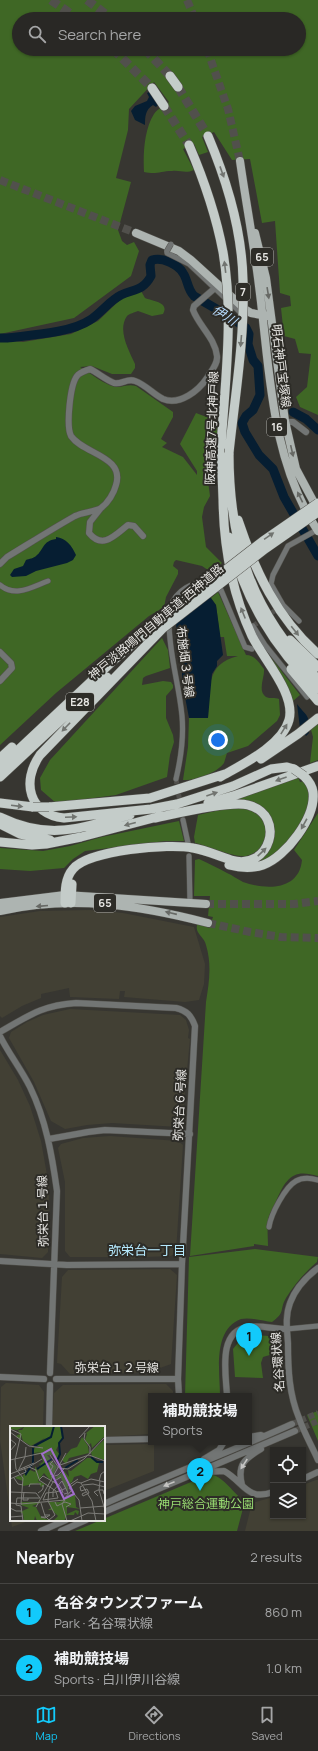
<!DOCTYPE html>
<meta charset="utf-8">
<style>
:root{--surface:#292825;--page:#353432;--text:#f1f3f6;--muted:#a5a6a7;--line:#454442;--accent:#12cafb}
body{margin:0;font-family:Manrope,"Noto Sans JP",sans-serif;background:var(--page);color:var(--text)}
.controls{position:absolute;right:12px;bottom:12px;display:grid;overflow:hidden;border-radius:0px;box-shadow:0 1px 3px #0004}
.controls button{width:36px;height:36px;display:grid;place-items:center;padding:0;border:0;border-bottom:1px solid var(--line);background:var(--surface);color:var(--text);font:20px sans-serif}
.you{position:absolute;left:218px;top:740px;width:14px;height:14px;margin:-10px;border:3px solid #fff;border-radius:50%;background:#1a73e8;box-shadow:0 0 0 6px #1a73e833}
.badge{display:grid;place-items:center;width:26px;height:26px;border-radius:50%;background:var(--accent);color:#111;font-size:13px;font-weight:700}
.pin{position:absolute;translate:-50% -33px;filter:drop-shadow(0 1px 2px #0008)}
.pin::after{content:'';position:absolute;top:21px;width:14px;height:12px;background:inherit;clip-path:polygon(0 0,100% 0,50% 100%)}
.popup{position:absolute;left:148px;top:1393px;width:104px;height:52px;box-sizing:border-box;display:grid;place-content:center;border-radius:0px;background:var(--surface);filter:drop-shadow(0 1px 3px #0005);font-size:13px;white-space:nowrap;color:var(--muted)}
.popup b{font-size:15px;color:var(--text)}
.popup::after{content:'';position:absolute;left:50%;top:100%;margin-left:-8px;border:8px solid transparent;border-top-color:var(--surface)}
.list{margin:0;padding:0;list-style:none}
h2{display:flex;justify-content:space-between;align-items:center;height:52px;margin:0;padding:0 16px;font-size:17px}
h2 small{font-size:13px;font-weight:400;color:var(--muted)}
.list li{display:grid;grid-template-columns:26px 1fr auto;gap:12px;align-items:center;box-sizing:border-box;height:56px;padding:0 16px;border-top:1px solid var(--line)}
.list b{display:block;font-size:15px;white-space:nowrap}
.list p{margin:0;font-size:13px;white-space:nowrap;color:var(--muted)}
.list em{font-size:13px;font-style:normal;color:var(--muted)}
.icon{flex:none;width:22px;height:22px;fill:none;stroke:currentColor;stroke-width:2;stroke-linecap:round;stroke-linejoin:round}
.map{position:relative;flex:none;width:318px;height:1531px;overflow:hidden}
.search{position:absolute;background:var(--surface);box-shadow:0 1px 3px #0004;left:12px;right:12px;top:12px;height:44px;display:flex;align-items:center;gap:10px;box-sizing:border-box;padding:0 14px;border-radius:22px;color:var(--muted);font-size:15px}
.sheet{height:164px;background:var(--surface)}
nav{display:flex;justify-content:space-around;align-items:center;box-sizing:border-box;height:56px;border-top:1px solid var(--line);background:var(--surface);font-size:11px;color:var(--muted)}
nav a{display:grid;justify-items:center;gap:2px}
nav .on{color:var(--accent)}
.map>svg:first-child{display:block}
.built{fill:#424034}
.green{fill:#3f6725;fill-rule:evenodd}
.water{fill:#061e32}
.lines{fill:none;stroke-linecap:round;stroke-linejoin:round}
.river{stroke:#061e32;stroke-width:9}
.minor-tunnel{stroke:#51504c;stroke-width:5;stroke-dasharray:5 2.5;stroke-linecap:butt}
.tertiary-tunnel{stroke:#51504c;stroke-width:6;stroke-dasharray:6 3;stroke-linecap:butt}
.primary-tunnel{stroke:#51504c;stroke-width:8;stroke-dasharray:8 4;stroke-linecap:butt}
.motorway-tunnel{stroke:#51504c;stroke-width:9;stroke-dasharray:9 4.5;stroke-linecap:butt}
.minor-casing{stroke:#53524d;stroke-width:6}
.tertiary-casing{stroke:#53524d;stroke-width:7}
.primary-casing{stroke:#53524d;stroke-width:9}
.motorway-casing{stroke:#53524d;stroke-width:10}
.minor{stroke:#727574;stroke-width:5}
.tertiary{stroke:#727574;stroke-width:6}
.primary{stroke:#adb4b1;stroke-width:8}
.motorway{stroke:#c4ccc9;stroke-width:9}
.minor-bridge-casing{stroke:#53524d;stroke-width:6;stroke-linecap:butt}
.motorway-bridge-casing{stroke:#53524d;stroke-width:10;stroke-linecap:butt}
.minor-bridge{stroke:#727574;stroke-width:5}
.motorway-bridge{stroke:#c4ccc9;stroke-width:9}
.oneway{fill:#717470}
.oneway2{fill:#676965}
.oneway3{fill:#c4c4c2}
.labels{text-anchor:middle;stroke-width:4;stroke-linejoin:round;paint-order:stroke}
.shield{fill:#2d2c27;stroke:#afaeab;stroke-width:1}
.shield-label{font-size:11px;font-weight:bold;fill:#e7e6e3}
.street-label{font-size:12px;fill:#e7e6e3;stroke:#2d2c27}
.park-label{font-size:12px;fill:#98db71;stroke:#2d2c27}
.water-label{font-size:13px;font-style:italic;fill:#b6dafd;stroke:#2d2c27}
.neighbourhood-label{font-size:13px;fill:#b4e8fc;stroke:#2d2c27}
.inset-river{fill:none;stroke:#061e32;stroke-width:2}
.inset-road{fill:none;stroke:#7d7c78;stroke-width:1}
.view{fill:#a16dcc;fill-opacity:0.15;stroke:#a16dcc;stroke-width:2}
.inset-edge{fill:none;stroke:#e7e6e3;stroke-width:2}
</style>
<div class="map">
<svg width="318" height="1531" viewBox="0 0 318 1531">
<rect width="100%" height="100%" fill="#373631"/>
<!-- built -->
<path class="built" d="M 90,910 L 123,913 L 194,927 L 205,964 L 204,984 L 199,1000 L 185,1002 L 124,997 L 125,991 L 120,991 L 119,999 L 70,997 L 69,988 L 41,994 L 41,998 L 22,1006 L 2,1018 L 0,1016 L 0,917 L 40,911 Z
M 70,1009 L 180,1015 L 186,1020 L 189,1030 L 188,1038 L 190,1039 L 182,1123 L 179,1127 L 112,1123 L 87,1125 L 65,1129 L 51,1121 L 34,1082 L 9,1038 L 11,1032 L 27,1022 L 43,1015 Z
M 0,1050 L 18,1080 L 30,1106 L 41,1141 L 49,1186 L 48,1252 L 42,1258 L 0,1254 Z
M 110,1136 L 178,1141 L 183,1145 L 176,1252 L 171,1256 L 145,1257 L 139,1254 L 139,1258 L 131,1259 L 131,1257 L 70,1257 L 65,1251 L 65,1182 L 58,1148 L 61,1144 L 83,1138 Z
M 170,1269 L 177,1275 L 171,1364 L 160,1368 L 160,1372 L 70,1374 L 61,1364 L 57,1363 L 62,1277 L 68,1270 Z
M 6,1383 L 39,1385 L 44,1392 L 43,1427 L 11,1427 L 11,1520 L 31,1520 L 12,1527 L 0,1440 L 1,1387 Z
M 166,1384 L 173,1391 L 173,1396 L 151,1396 L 151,1434 L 104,1437 L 104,1427 L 52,1427 L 54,1393 L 63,1385 Z
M 154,1444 L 154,1471 L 104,1491 L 104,1445 Z
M 316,1480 L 318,1480 L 318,1531 L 245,1531 L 252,1503 L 273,1497 L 273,1516 L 303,1516 L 303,1485 Z"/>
<!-- green -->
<path class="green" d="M 0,0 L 318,0 L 318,415 L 300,407 L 296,397 L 307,387 L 311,354 L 299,353 L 295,339 L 284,336 L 281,308 L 291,306 L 290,296 L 280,293 L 275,221 L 262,223 L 250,159 L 232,160 L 214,132 L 202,137 L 208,152 L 199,155 L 194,144 L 183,149 L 194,170 C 185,174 181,170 172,171 C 160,171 157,175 144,172 C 143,154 144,130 154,114 C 157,109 165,106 169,102 L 154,82 L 129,109 L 128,130 L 116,178 L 131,182 L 118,230 L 122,241 L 127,245 L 134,242 L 139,251 L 131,276 L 74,318 L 0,334 ZM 19,19 L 299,19 L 299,49 L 19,49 Z
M 141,291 L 145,298 C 152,301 170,302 163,314 L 152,316 L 138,311 C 135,312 129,314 127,316 C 117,330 129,351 135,364 L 135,368 L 131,374 L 112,374 L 92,366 L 80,367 C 89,372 107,387 117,387 C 124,387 128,384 136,386 L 173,412 L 173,417 L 161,439 L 167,443 L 162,447 L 183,457 L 197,475 L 197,471 L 180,444 L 196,413 L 217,421 L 217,441 L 208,481 L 210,496 L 204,507 L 202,517 L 206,547 L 222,563 L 211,572 L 202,566 L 176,560 L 174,562 L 173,566 L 178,570 L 178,574 L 166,597 L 164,607 L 149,616 L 56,693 L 0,745 L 0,340 L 23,342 L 71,334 L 98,321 L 122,298 Z
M 218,592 L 246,655 C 255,655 259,663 264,669 C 265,677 257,691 266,697 C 270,699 275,697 279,699 L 280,715 L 277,721 L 248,746 L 227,753 C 226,756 225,760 224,763 C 217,773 194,781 183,780 L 188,747 L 189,718 L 208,718 C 210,689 205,664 238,656 L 227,656 L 224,637 L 220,637 L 216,605 L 211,598 Z
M 162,638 L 168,650 L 170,668 L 146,676 L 143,678 L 142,685 L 163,681 L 171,682 L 173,685 L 173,688 L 166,696 L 166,718 L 173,735 L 174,742 L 170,755 L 167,777 L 116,795 L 56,803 L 41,790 L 40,778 L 50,760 Z
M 266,651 L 300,695 L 293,701 L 287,686 Z
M 318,720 L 318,760 L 310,763 L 313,737 L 310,726 Z
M 298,777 L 300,782 L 304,781 C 308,788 310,797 308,805 C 305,825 281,854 263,862 C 258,864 252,864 247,865 C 255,859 265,852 271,845 C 281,832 267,807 254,803 C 245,800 235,800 226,802 Z
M 233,807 C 243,808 254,809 262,817 C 273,831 263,853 246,856 C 235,858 208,846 195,843 L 194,837 L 198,815 Z
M 318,813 L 318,1176 C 292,1168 286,1179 276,1201 C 274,1207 268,1215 268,1221 C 267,1229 268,1238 268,1246 L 254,1244 L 254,1246 L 190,1256 L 206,1002 C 209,983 212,965 206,945 C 204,936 193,933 198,923 L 209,928 L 213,917 L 208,916 L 210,896 L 194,896 L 195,860 L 199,859 C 208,863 218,868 227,873 C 232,875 237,879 243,882 C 266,890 299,891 302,860 L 294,850 Z
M 179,821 L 184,841 L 165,841 L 85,851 L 73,859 L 64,868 L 30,871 L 0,869 L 0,848 L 43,851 L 70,846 L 102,837 Z
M 255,1249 L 318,1257 L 317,1262 C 305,1272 294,1285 286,1298 C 279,1310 286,1312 272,1322 C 263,1321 250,1317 241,1319 C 212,1330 220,1373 220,1396 L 185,1396 L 189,1257 Z
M 245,1334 L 279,1337 L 280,1352 L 263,1357 L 261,1363 L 263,1378 L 235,1377 L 233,1349 Z
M 318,1411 L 318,1441 L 307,1415 Z
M 210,1474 C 225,1477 233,1494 245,1501 L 237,1531 L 75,1531 Z"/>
<!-- water -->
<path class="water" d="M 149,92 L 158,105 L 156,107 L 153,105 C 145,110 145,117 145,125 L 135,120 L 131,111 L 135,106 L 147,101 L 149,97 L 147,93 Z
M 56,537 C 66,538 72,546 76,555 L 73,560 L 67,563 L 36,571 L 26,576 L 12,577 L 10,575 L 14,569 L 23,566 L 26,560 C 29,559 34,558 36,556 C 44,550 42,541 56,539 Z
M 203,587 L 216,605 L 223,655 L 217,661 L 217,666 L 212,674 L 208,718 L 189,718 L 182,681 L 182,651 L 178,641 L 174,606 C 183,593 188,589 203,587 Z
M 297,704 C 307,717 310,714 309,733 L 306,736 L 300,728 Z"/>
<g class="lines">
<!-- river -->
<path class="river" d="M 0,338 L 7,338 C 30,335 71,333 90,320 C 101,313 109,301 121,295 C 134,289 143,291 151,276 L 150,265 L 152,260 C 162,257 178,264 183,273 C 188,280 187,289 194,296 L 232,318 L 246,328 L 249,334 L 248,344 L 253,360 L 258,366 L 260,395 L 253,410 L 246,416 L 242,423 L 245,432 L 259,455 L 273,469 L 284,497 L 318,556
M 293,412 L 306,419 L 318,430"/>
<!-- minor-tunnel -->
<path class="minor-tunnel" d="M 253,626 L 280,607
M 176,779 L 183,820"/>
<!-- tertiary-tunnel -->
<path class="tertiary-tunnel" d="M 292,1424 L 318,1413
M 295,1431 L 318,1421"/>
<!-- primary-tunnel -->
<path class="primary-tunnel" d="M 187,0 L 195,19
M 207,49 L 228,109 L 240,161
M 0,180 L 136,233
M 206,904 L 294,904 L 318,901
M 208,923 L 250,932 L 281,937 L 318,938"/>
<!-- motorway-tunnel -->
<path class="motorway-tunnel" d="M 51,0 L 78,19
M 87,0 L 112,19
M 113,49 L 152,88
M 145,49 L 170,76
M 178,87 L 208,136
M 164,106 L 189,145"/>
<defs>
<path id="minor" d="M 167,251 L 167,253 L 189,264 L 242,314
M 0,585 C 15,598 32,587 48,581
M 213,588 L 221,590 L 245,647 L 252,649
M 169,614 C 169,598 189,579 206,585
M 299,621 L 283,605 L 271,584 L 273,575 L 288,546 L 317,530
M 169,622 C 169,654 179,684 182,716 C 184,738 181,758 176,779
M 253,626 L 265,645 L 262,646
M 265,645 L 307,697
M 183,820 L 188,843
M 189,856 L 190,903
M 269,1227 C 271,1214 285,1187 296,1181 C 303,1177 311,1178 318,1180
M 287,1329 L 318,1326"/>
<path id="tertiary" d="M 281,422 L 293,422 L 306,432
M 101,508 L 90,522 L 89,533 C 103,550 115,535 128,525 L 134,526 L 143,536
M 0,564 L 7,557 C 30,543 52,529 75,516 C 83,512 94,512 101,508 C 108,503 114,493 116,485 C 125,456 83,454 71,436 C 66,426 70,385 77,376 C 80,372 85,371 90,369 C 98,373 106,380 114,383 C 121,385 127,378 135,381 C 146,385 153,394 163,399 C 180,406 199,390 207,378 C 211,371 218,364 217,356 C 215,338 199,326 193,310 L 194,306 L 215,288
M 0,652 L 11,663 L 12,668 L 0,681
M 0,1032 C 28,1016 43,1005 76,1003 L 176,1008 C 187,1011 191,1015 195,1026 L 182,1264 L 178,1379 L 179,1396
M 0,1036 C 9,1054 21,1069 30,1087 C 46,1120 52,1155 57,1191 L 50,1373
M 49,1139 L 88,1132 L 105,1130 L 190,1134
M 0,1261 L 67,1265 L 182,1264
M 318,1268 C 306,1277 295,1289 290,1303 C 285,1316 287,1329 288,1343 C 288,1369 289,1394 299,1418 C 304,1433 312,1446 318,1460
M 0,1377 L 44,1379
M 56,1379 L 178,1379
M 227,1396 C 226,1374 217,1330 249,1327 C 261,1325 274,1329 287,1329
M 49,1427 L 50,1385
M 249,1437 L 261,1435
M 104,1440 L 151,1439
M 204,1459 L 219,1450 L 224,1442
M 206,1472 L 224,1471 C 243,1481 247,1502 273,1492
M 303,1479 L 318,1472
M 242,1485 C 237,1465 244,1459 261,1449
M 104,1504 C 166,1476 230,1452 292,1424
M 104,1512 L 295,1431
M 41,1531 L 66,1520
M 61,1531 L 86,1520"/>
<path id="primary" d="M 240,161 C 246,203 254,244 259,286 C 270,369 270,459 318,531
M 136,233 L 179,251 L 191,260 L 246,310 L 251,313 L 267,316
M 255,233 L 266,278 L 285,421 L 296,469 L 318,510
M 0,903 L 65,895 L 206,904
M 0,911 C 71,895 139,905 208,923"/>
<path id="motorway" d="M 170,76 L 178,87
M 152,88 L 164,106
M 221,446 L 223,499
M 229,453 C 229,544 252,614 318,679
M 238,520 C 255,571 277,618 318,654
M 229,537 C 243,595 274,649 318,689
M 162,629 L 40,755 C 21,782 29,814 64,818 L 151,809 L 177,804 L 233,786 L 271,769 L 287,767 L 294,769
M 290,640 L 318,667
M 291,669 L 318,701
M 0,758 L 12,747
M 261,759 L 298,734 L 318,718
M 0,767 L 115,659 L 161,620
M 0,777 L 107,677
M 220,777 C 241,765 282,746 289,720 C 296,694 264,660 252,636 C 231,591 223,543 223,494
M 0,803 L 33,807
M 208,803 L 236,795 L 318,766
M 49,807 L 150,798 L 225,774
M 0,817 C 50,841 80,828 130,815
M 0,824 L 20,834 L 50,840
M 0,842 L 32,845 L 46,844 L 81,837 L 161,816
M 229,865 C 241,868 251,869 263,865 C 286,857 316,817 313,792 C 312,785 308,780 304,776
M 65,903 C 65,891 65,878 73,869 C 88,850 170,843 193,848 C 206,850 218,856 231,860 C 270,872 287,815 248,805 C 230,800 175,814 155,818
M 71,903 L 72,884"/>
</defs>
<!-- minor casing -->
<use href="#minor" class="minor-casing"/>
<!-- tertiary casing -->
<use href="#tertiary" class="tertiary-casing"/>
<!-- primary casing -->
<use href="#primary" class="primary-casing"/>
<!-- motorway casing -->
<use href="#motorway" class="motorway-casing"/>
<!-- minor -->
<use href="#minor" class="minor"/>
<!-- tertiary -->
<use href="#tertiary" class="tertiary"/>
<!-- primary -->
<use href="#primary" class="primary"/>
<!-- motorway -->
<use href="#motorway" class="motorway"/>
<defs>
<path id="minor-bridge" d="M 167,251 L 171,244"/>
<path id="motorway-bridge" d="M 208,136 C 227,181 242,230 243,280 C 245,338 235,396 229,453
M 189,145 C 204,180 216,215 223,252 C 234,316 225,382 221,446
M 161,620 L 263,541 L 318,503
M 162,629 L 265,549 L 318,512
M 294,769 L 304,776
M 33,807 L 49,807"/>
</defs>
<!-- minor-bridge casing -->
<use href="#minor-bridge" class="minor-bridge-casing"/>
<!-- motorway-bridge casing -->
<use href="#motorway-bridge" class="motorway-bridge-casing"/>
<!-- minor-bridge -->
<use href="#minor-bridge" class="minor-bridge"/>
<!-- motorway-bridge -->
<use href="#motorway-bridge" class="motorway-bridge"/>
</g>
<!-- one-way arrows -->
<defs><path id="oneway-solid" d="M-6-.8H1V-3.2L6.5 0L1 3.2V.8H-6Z"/></defs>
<g class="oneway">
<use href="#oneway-solid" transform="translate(222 172) rotate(70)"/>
<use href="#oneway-solid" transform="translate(225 267) rotate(-97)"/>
<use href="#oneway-solid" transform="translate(241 341) rotate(95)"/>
<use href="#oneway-solid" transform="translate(269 536) rotate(-35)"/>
<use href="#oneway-solid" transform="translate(243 613) rotate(-112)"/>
<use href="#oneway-solid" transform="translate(295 631) rotate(51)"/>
<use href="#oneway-solid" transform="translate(66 727) rotate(134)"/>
<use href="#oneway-solid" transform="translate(284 729) rotate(-58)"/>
<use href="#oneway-solid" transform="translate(281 779) rotate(160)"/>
<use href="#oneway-solid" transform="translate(212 794) rotate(-19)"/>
<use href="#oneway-solid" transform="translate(17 806) rotate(7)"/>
<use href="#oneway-solid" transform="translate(71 817) rotate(-2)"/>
<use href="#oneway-solid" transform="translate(130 824) rotate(165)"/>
<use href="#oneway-solid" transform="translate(304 824) rotate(119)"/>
<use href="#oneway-solid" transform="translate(262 852) rotate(-44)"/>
</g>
<g class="oneway2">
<use href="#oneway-solid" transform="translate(268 293) rotate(81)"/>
<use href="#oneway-solid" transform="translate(292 451) rotate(77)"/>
<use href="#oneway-solid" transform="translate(300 497) rotate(-116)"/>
<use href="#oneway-solid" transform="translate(42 906) rotate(175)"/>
<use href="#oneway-solid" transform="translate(171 913) rotate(-167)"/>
</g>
<g class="oneway3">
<use href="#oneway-solid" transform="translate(244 1464) rotate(123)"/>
<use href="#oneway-solid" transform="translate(169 1484) rotate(158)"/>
</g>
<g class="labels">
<!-- shield labels -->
<g class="shield">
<rect x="251" y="248" width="22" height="18" rx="3"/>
<rect x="236" y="283" width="14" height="18" rx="3"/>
<rect x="267" y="418" width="20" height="18" rx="3"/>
<rect x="66" y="693" width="28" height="18" rx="3"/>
<rect x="94" y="894" width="22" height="18" rx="3"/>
</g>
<g class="shield-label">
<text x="262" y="261">65</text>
<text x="243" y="296">7</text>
<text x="277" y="431">16</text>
<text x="80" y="706">E28</text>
<text x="105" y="907">65</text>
</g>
<!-- street labels -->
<g class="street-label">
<text transform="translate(281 366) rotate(83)" y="4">明石神戸宝塚線</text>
<text transform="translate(212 428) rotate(-88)" y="4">阪神高速7号北神戸線</text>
<text transform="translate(156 622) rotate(-40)" y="4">神戸淡路鳴門自動車道;西神道路</text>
<text transform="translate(185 662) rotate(83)" y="4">布施畑３号線</text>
<text transform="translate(180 1105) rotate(-87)" y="4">弥栄台６号線</text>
<text transform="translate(43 1211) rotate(-91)" y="4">弥栄台１号線</text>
<text transform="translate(278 1362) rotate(-94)" y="4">名谷環状線</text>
<text x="117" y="1372">弥栄台１２号線</text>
</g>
<!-- park labels -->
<g class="park-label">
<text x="206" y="1508">神戸総合運動公園</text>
</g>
<!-- water labels -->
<g class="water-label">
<text transform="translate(225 315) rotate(32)" y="5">伊川</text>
</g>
<!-- neighbourhood labels -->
<g class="neighbourhood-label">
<text x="147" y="1255">弥栄台一丁目</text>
</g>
</g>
<!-- overview -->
<g transform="translate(10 1426)">
<rect width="95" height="95" fill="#373631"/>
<path d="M 0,0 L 51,1 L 52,12 L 46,24 L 50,29 L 48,35 L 42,29 L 37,29 L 47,41 L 40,54 L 34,47 L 28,55 L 35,58 L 34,59 L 31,61 L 29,57 L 13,60 L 13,55 L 5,52 L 8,50 L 14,51 L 12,50 L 20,44 L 25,46 L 25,40 L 28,45 L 31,37 L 29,39 L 29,38 L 33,36 L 31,28 L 24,28 L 31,26 L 24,27 L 24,24 L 25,21 L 32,22 L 27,20 L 35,12 L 21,20 L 13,15 L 11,9 L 11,14 L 6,10 L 10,8 L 8,4 L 12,4 L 14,1 L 7,4 L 0,3 ZM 85,0 L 95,0 L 95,10 L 82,22 L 81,17 L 79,19 L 75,14 L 77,8 L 76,7 ZM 72,11 L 78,20 L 79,27 L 59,32 L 56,38 L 52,34 L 61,23 L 67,21 ZM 95,13 L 95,34 L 82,30 L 81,26 ZM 77,32 L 83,32 L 89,37 L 87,46 L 81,48 L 78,53 L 71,49 L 64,51 L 62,56 L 58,58 L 58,68 L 51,52 L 44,53 L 54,45 L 59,51 L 58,44 L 61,45 ZM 60,68 L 65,69 L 66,81 L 70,83 L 57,81 L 57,88 L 66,84 L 69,85 L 68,89 L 65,86 L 64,89 L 57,89 L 54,95 L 43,95 L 48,90 L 42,84 L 38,84 L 41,82 L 39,76 L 50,76 ZM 30,73 L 30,77 L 22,80 L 26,81 L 31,91 L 42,95 L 27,95 L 25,90 L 24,95 L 14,95 L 13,88 L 10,86 L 19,82 L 11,79 L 11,76 L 29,76 Z" fill="#3f6725"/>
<path class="inset-river" d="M 24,20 L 41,11 L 44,0M 81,31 L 87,36 L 93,36M 47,35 L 50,28 L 49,17 L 53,12 L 51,0M 55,42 L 68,34M 27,43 L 42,33M 15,45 L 16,48 L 23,37 L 23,22"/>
<path class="inset-road" d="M 0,3 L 11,8 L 5,34 L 6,43 L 13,52 L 11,78 L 55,74M 0,6 L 19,20 L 33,22M 75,7 L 74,13 L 80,21 L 80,28M 69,12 L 80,0M 0,13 L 6,18 L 0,25M 40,29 L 49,42 L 58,43 L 74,33 L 95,11M 0,34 L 32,27M 50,39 L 79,29 L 95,35M 19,41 L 26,44 L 29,53M 9,43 L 15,31 L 16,21M 8,44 L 24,37M 0,48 L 19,41 L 32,33M 41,49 L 40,46 L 43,40 L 40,38 L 43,35M 41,51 L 48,49 L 54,43M 4,52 L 8,58 L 13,59M 0,53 L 16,46 L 14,41M 89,55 L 91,48 L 95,45M 90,55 L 89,64 L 95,84M 71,57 L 67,56 L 59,62 L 69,74 L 72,95M 71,57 L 82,75 L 86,95M 71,57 L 81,53 L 95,56M 73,59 L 83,58 L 95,61M 58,60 L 68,53M 72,60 L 70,61 L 71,65 L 77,63 L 79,67 L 73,70 L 72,68 L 76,66M 19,61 L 20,58 L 31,58M 0,66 L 26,67 L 30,72M 14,66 L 13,74 L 18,74 L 18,72M 28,67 L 32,64 L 33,62 L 33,59 L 33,61M 53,67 L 52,64 L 51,62 L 49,59 L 33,50 L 29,54 L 46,65 L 46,66 L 48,72 L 33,74 L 36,67 L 46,66 L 52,64 L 56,62M 52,68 L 54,73 L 61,65M 88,70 L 84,66 L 88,64 L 93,64 L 94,68M 43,71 L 43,65 L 52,55 L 58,67 L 54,68M 55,74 L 52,78 L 57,95M 38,75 L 39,63 L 43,56 L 51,51M 45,76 L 47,80 L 55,76 L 61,78 L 56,81M 0,77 L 12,78M 31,77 L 35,90 L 39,94 L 45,89 L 38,75M 11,80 L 6,79 L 7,72 L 30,72M 11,80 L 13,95M 26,81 L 56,27M 0,82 L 6,85 L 12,85M 70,82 L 95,80M 0,91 L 13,90M 35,91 L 31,91 L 35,92 L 40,89 L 35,89M 60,95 L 78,87 L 95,88"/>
<path class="view" d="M 41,23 L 64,68 L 54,73 L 32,28 Z"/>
<rect width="95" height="95" class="inset-edge"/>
</g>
</svg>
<div class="controls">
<button><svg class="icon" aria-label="locate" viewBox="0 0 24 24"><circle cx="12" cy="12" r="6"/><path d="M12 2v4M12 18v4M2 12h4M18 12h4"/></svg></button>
<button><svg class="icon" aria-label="layers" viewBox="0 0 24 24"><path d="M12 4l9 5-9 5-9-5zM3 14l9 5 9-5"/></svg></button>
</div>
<div class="you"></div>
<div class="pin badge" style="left:249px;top:1356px">1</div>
<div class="pin badge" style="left:200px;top:1491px">2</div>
<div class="popup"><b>補助競技場</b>Sports</div>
<div class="search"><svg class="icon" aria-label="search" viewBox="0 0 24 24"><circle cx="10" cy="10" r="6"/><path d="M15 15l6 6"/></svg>Search here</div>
</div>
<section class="sheet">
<h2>Nearby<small>2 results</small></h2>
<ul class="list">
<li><span class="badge">1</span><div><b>名谷タウンズファーム</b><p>Park · 名谷環状線</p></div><em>860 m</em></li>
<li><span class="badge">2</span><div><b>補助競技場</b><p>Sports · 白川伊川谷線</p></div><em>1.0 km</em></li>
</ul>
</section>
<nav>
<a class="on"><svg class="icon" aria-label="map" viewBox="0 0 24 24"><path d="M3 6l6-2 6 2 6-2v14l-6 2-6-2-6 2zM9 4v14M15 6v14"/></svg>Map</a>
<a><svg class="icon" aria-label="directions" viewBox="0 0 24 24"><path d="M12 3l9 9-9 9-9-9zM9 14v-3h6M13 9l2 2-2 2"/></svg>Directions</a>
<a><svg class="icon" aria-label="saved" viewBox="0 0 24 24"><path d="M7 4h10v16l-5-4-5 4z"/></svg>Saved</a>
</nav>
